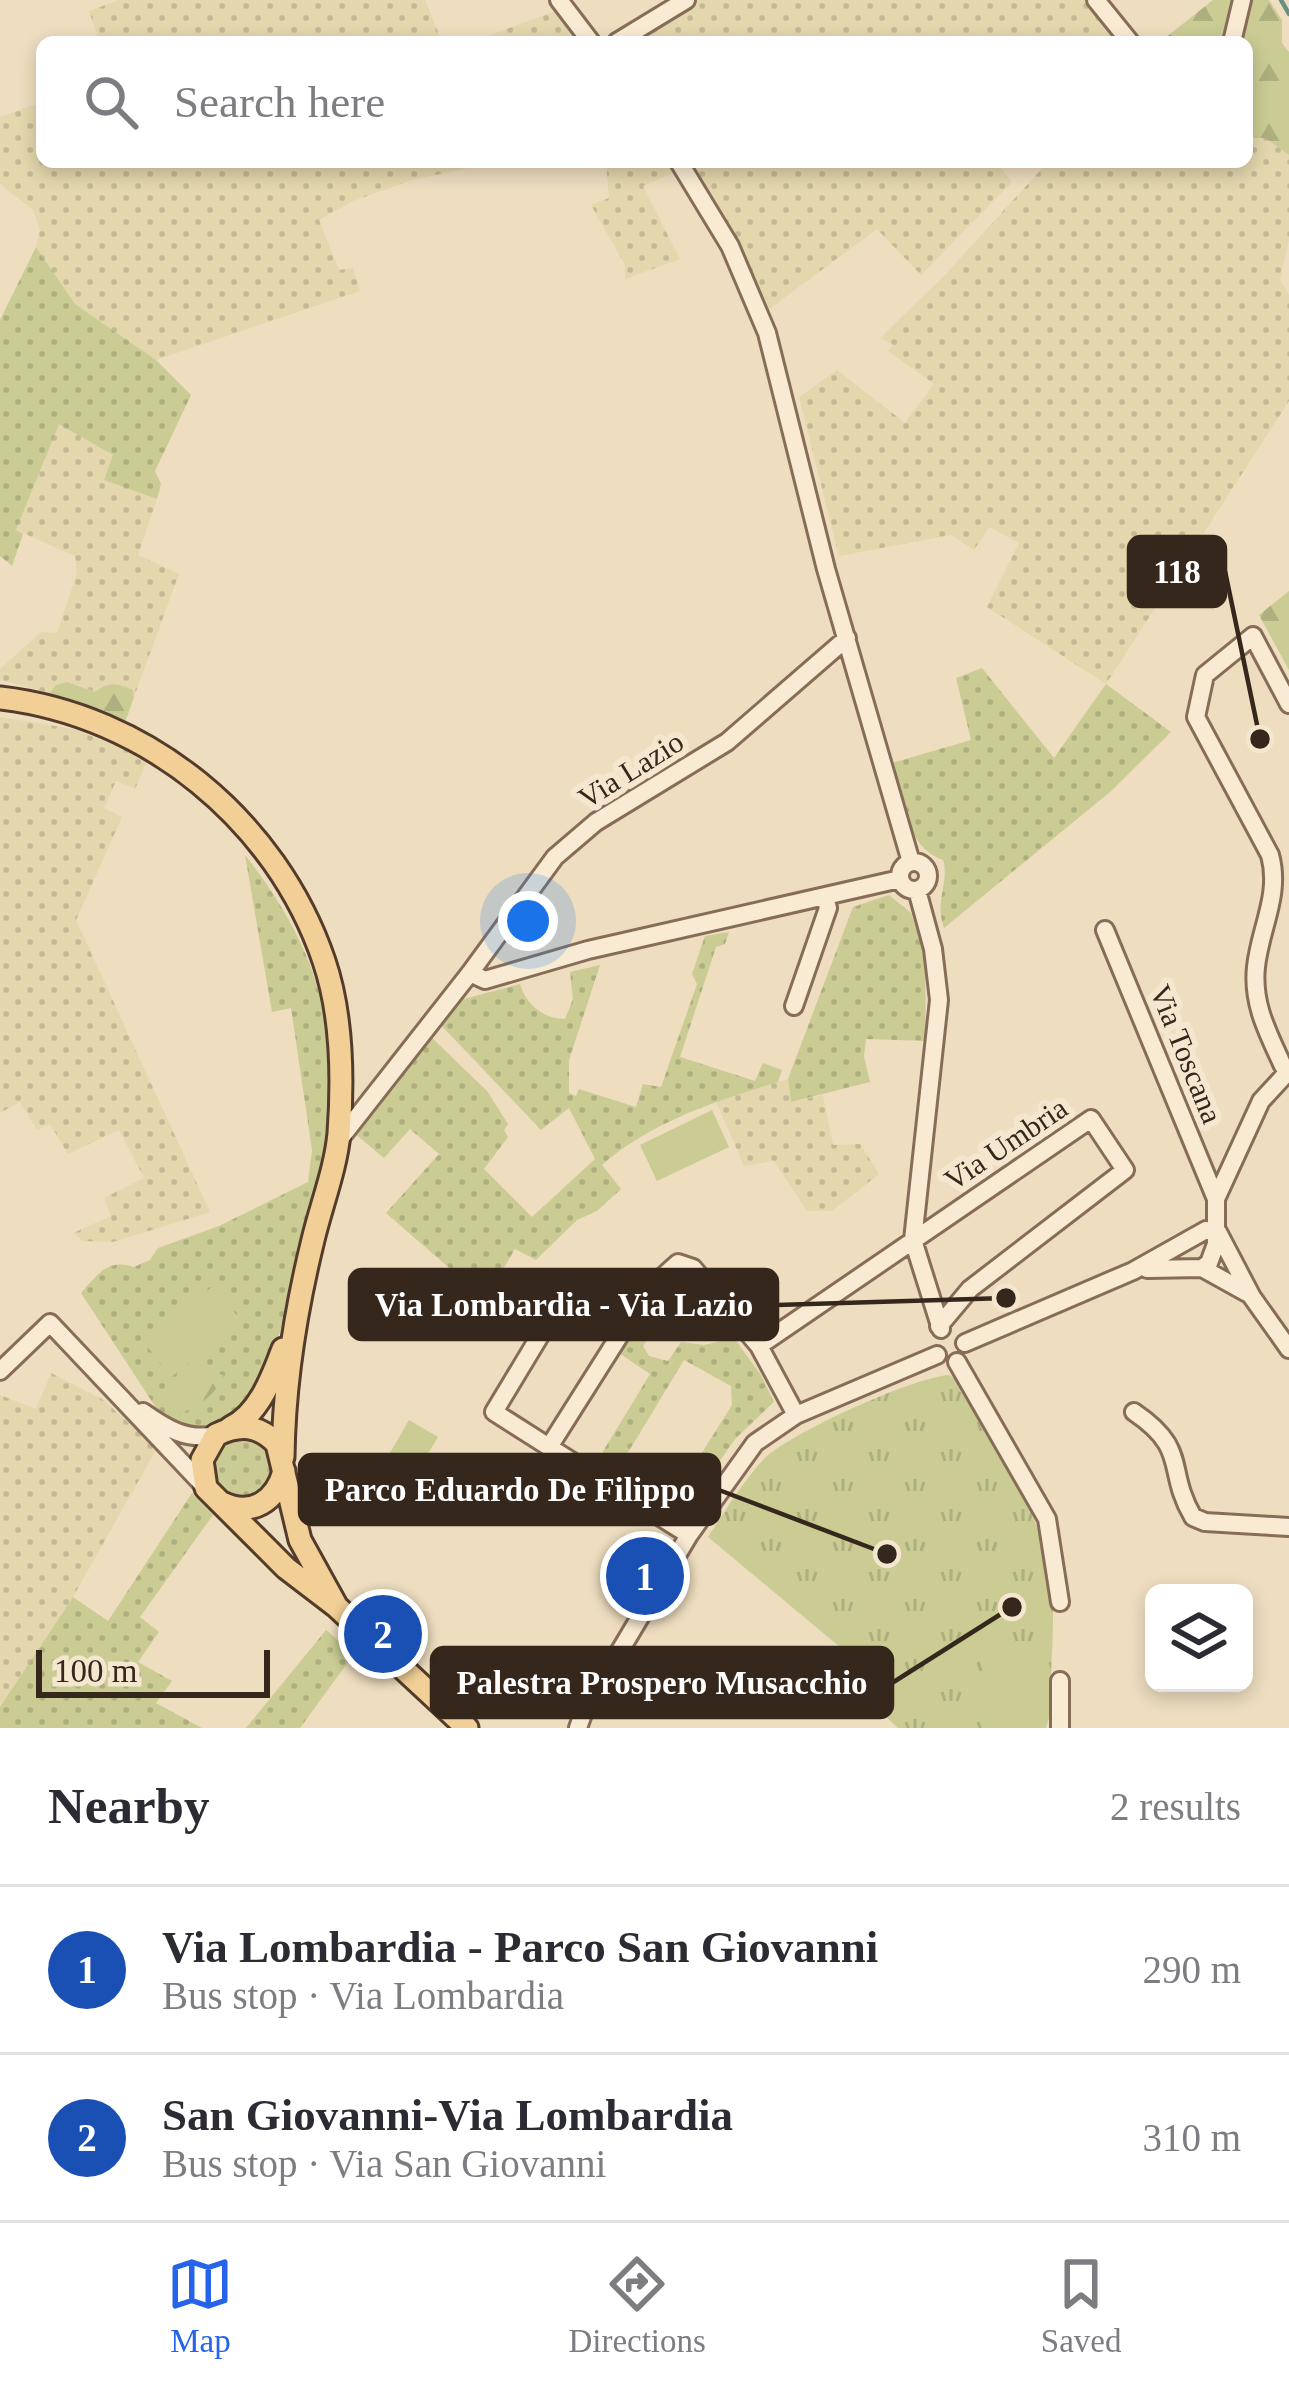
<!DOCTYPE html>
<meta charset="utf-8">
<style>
:root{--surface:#fff;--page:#f2f2f3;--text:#2b2b33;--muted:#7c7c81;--line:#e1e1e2;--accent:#2563eb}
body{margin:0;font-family:Georgia,serif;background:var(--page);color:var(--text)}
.controls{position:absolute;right:36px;bottom:36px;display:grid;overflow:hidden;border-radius:18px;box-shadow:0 6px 18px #0003}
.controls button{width:108px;height:108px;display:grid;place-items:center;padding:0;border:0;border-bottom:3px solid var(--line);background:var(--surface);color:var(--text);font:60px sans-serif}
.scale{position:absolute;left:36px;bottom:30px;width:234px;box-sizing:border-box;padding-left:12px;border:6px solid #36271c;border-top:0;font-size:33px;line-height:42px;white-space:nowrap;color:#36271c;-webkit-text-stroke:9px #f5e7cf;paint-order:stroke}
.you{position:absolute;left:528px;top:921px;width:42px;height:42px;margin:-30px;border:9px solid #fff;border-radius:50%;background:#1a73e8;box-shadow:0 0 0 18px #1a73e833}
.badge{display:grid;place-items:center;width:78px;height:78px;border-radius:50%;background:var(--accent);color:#fff;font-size:39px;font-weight:700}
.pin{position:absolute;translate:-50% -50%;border:6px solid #fff;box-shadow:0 3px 12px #0006}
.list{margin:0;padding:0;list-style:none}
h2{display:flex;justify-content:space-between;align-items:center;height:156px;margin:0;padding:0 48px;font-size:51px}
h2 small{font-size:39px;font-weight:400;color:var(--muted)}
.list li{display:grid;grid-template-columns:78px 1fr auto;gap:36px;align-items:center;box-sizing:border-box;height:168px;padding:0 48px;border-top:3px solid var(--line)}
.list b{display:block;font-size:45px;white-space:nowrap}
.list p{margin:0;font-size:39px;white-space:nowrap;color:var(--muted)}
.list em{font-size:39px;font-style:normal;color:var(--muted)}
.icon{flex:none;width:66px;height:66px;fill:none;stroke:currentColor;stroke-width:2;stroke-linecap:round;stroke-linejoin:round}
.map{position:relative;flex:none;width:1289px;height:1728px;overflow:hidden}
.search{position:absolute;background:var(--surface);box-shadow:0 6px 18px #0003;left:36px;right:36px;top:36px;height:132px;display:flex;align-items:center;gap:30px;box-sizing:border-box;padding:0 42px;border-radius:18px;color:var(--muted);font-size:45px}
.sheet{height:492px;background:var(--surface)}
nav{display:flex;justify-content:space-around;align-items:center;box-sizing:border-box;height:168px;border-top:3px solid var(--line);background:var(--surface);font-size:33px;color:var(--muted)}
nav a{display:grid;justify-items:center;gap:6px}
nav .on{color:var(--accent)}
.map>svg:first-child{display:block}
.farmland{fill:url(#farmland-dots)}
.grass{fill:url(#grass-dots)}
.forest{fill:url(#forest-firs)}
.park{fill:url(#park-tufts)}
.pitch{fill:#cacc94}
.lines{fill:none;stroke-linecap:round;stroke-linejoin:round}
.stream{stroke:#6a8e82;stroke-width:4.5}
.minor-casing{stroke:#876d58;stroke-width:22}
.major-casing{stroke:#543c2c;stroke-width:27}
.minor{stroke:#f9ebd3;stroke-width:16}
.major{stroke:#f2cf96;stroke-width:21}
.labels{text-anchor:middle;stroke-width:12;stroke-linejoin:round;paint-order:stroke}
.street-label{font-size:30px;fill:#36271c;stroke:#f5e7cf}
.leader{fill:none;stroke:#36271c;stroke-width:4.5}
.callout-dot{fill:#36271c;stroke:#f5e7cf;stroke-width:4.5}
.callout{fill:#36271c;stroke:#36271c;stroke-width:4.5}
.callout-label{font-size:33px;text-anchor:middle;font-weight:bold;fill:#fff}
</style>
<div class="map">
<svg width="1289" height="1728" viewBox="0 0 1289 1728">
<defs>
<pattern id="farmland-dots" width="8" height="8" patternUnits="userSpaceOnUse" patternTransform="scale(3)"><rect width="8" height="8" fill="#e4d7ad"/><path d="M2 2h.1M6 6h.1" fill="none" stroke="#c4b994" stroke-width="1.8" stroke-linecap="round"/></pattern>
<pattern id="grass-dots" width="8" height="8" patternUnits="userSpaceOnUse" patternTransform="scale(3)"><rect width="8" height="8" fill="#cacc94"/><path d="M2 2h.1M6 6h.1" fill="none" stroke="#aeaf7f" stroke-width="1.8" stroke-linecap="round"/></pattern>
<pattern id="forest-firs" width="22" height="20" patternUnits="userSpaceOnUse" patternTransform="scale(3)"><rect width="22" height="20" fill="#cacc94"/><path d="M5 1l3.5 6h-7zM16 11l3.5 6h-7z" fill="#aeaf7f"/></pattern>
<pattern id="park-tufts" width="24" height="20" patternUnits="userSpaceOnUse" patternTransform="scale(3)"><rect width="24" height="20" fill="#cacc94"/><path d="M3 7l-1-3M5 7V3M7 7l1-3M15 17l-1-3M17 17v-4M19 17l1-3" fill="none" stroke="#aeaf7f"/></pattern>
</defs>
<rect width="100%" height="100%" fill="#eeddbf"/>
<!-- farmland -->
<path class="farmland" d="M 119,0 L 425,0 L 442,42 L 100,42 L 89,11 Z
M 698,0 L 1088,0 L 1123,42 L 628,42 Z
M 555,11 L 578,42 L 472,42 L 474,41 Z
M 42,102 L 42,162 L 496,162 L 412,180 L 353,201 L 319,220 L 339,270 L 353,268 L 360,291 L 156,360 L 75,304 L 36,247 L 40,229 L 33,210 L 0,184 L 0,117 Z
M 1247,138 L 1265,138 L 1289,155 L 1289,240 L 1280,279 L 1289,295 L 1289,401 L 1106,684 L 987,607 L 1019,543 L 989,527 L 974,550 L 951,535 L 839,556 L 799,397 L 837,370 L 905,423 L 934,384 L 888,351 L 893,345 L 880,338 L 943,277 L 1048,162 L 1247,162 Z
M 606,162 L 666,162 L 673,173 L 643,186 L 680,259 L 625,279 L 625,265 L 591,205 L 609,198 Z
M 685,162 L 996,162 L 1012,182 L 921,275 L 877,229 L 765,312 Z
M 59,423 L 113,455 L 105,480 L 157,499 L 138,555 L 179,574 L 134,697 L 133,690 L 95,692 L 77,685 L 56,685 L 50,693 L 0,680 L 0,669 L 41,632 L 57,633 L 77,573 L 75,556 L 16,530 Z
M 0,717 L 74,729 L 148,759 L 135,789 L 116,781 L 104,808 L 122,817 L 76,920 L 210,1212 L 113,1242 L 83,1241 L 73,1233 L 111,1216 L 104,1198 L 144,1178 L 119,1130 L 68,1154 L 50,1124 L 37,1130 L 20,1102 L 0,1113 Z
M 788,1079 L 791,1102 L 823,1095 L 833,1145 L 860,1144 L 879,1174 L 832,1211 L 807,1211 L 774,1161 L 744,1166 L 716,1101 Z
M 51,1373 L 102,1399 L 157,1448 L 73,1597 L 0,1707 L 0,1395 L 36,1409 Z"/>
<!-- grass -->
<path class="grass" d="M 36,247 L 75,304 L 156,360 L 191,395 L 155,471 L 161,484 L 157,499 L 104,480 L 113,455 L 59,424 L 16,530 L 23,534 L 12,566 L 0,556 L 0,320 Z
M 982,668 L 1054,758 L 1106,684 L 1171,732 L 1110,792 L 944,928 C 934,901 950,881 943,860 C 906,848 902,797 892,763 L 971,740 L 956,678 Z
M 245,855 C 295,918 330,989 331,1072 C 333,1149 309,1223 289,1296 C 281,1325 276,1358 261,1384 C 239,1421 201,1438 162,1417 L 81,1293 C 98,1274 108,1258 134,1267 L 150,1260 L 158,1248 L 219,1226 L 308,1182 L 312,1150 L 291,1008 L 272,1012 Z
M 889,895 L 911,913 L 925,957 L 926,1041 L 866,1039 L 864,1056 L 870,1082 L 791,1102 L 788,1079 L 853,907 Z
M 729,932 L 725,944 L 716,947 L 680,1057 L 755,1081 L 763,1063 L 782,1070 L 778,1082 C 716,1101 651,1122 602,1165 L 621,1189 L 597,1211 L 577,1220 L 536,1260 L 515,1249 L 485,1299 L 386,1213 L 439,1154 L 410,1129 L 384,1158 L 354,1133 L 430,1036 L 487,1091 L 508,1124 L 504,1130 L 508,1137 L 484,1169 L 532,1217 L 595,1159 L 569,1108 L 541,1130 L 440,1024 L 460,1000 L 520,984 C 526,1004 543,1019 565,1019 L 573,999 L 570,972 L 600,965 L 569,1060 L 569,1093 L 576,1096 L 579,1089 L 636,1107 L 643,1084 L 661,1087 L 697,984 L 692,974 L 705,936 Z
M 671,1283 C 701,1283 714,1311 731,1333 L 704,1340 L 686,1335 L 691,1322 L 666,1308 L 643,1346 L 649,1356 L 668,1361 L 681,1342 L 704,1345 L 734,1338 L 761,1375 L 774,1402 L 736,1438 L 681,1515 L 662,1504 L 681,1472 L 688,1475 L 732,1405 L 731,1386 L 684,1360 L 615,1474 L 596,1463 L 650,1374 L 619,1353 L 658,1295 Z
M210 1467a32 32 0 1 1 64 0a32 32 0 1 1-64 0Z
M 192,1493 L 213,1515 L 140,1617 L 159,1632 L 138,1662 L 172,1681 L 156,1703 L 202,1728 L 0,1728 L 0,1707 L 73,1597 L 108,1621 Z
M 326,1630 L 354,1654 L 300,1728 L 246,1728 Z"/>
<!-- forest -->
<path class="forest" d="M 1213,0 L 1269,0 L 1282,20 L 1282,43 L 1289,52 L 1289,155 L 1265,138 L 1247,138 L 1247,42 L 1160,42 Z
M 1289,591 L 1289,670 L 1259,615 Z
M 67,682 L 95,692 C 108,682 118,683 133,690 L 134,697 L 123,728 L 50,703 L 50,693 L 56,685 Z
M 203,1369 L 223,1375 C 217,1397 193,1408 174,1417 L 167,1414 L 163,1403 L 179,1379 Z"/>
<!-- park -->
<path class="park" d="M 949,1375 L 961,1383 C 990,1439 1037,1507 1050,1568 C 1057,1605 1050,1677 1049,1718 L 1046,1728 L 898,1728 L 856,1688 L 853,1658 L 708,1537 C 725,1511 742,1483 763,1460 C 787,1434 914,1377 949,1375 Z"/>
<!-- pitch -->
<path class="pitch" d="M 712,1110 L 729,1147 L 657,1181 L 640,1145 Z
M 213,1286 L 242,1322 L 171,1377 L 143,1341 Z
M 409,1420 L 438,1437 L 401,1498 L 373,1482 Z
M 983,1641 L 1036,1641 L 1036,1728 L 982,1728 Z"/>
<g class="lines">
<!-- stream -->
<path class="stream" d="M 1281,0 L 1289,14"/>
<defs>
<path id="minor" d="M 559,0 L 591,42
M 1096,0 L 1130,42
M 617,42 L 686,0
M 1232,42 L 1242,0
M 679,162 L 730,246 L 767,333 L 826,569 L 911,862
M900 876a14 14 0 1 1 28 0a14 14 0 1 1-28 0Z
M 917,890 L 933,949 L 939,1000 L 913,1240 L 941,1329
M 1105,930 L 1216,1199
M 470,973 L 485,980 L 588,950 L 900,879
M 794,1006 L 828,908 L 825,897
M 1283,1066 C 1268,1033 1252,1004 1256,967 C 1260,928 1281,895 1270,855 L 1196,717 L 1205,675 L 1253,636 L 1289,704
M 339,1140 L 470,973 L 555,857 L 596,822 L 727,742 L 847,638
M 1218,1232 L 1252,1297 L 1289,1349
M 1202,1268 L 1209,1263 L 1216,1244 L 1216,1199 L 1261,1101 L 1284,1076
M 1147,1269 L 1202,1268 L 1247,1293
M 544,1329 L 494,1412 L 549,1447
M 965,1343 L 1133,1271 L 1206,1230
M 759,1346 L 1091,1119 L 1125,1170 L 970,1289 L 939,1326
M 957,1362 L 1047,1519 L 1060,1602
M 0,1371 L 50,1323 L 206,1488
M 143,1412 C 167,1429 187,1441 216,1435
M 1134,1412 C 1190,1450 1165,1469 1193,1517 L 1205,1522 L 1289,1527
M 689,1535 L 549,1447 L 649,1289 L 678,1263 L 693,1268 L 759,1346 L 796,1415
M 578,1728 L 584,1711 L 689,1535 L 755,1443 L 796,1415 L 937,1355
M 1060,1728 L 1060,1681"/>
<path id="major" d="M 0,698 C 147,715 276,820 324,961 C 342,1014 343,1078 339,1133 C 336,1168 321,1206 313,1240 C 295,1313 284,1382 283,1457
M 230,1428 C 259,1414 272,1378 283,1349
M 222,1503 C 252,1517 276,1501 284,1471
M 337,1607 L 300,1540 L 277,1444 C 259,1425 240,1423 216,1435 L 202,1460 L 206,1488 L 286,1568 L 337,1607 L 467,1728"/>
</defs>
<!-- minor casing -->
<use href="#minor" class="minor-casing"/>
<!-- major casing -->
<use href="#major" class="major-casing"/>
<!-- minor -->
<use href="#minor" class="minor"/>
<!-- major -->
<use href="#major" class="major"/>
</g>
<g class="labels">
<!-- street labels -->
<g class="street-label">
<text transform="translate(631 770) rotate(-32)" y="10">Via Lazio</text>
<text transform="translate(1186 1054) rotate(68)" y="10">Via Toscana</text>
<text transform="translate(1006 1144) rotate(-34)" y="10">Via Umbria</text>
</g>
</g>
<!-- callouts -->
<path class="leader" d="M1260 739L1225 571M1006 1298L777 1305M887 1554L719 1490M1012 1607L892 1683"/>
<g class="callout-dot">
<circle cx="1260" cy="739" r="12"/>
<circle cx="1006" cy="1298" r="12"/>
<circle cx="887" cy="1554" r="12"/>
<circle cx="1012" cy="1607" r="12"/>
</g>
<g class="callout">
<rect x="1129" y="537" width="96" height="69" rx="12"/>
<rect x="350" y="1270" width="427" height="69" rx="12"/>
<rect x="300" y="1455" width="419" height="69" rx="12"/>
<rect x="432" y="1648" width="460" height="69" rx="12"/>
</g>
<g class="callout-label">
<text x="1177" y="583">118</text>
<text x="564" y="1316">Via Lombardia - Via Lazio</text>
<text x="510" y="1501">Parco Eduardo De Filippo</text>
<text x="662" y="1694">Palestra Prospero Musacchio</text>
</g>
</svg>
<div class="controls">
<button><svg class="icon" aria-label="layers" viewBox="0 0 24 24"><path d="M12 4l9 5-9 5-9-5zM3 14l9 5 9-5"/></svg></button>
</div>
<div class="scale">100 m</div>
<div class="you"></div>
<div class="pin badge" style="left:645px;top:1576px;background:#1a4fb4">1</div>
<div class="pin badge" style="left:383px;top:1634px;background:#1a4fb4">2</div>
<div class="search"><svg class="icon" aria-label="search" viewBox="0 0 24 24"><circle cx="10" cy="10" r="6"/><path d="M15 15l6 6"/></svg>Search here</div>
</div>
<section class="sheet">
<h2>Nearby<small>2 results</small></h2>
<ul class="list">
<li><span class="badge" style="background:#1a4fb4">1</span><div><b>Via Lombardia - Parco San Giovanni</b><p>Bus stop · Via Lombardia</p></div><em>290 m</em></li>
<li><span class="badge" style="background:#1a4fb4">2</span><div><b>San Giovanni-Via Lombardia</b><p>Bus stop · Via San Giovanni</p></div><em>310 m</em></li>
</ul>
</section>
<nav>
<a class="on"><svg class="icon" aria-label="map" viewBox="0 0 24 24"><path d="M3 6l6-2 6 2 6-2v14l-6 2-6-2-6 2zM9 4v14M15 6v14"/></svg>Map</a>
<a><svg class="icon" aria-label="directions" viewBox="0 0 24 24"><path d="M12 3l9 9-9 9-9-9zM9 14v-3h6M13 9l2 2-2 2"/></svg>Directions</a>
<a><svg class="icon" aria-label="saved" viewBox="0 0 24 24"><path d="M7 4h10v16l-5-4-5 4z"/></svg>Saved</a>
</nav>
